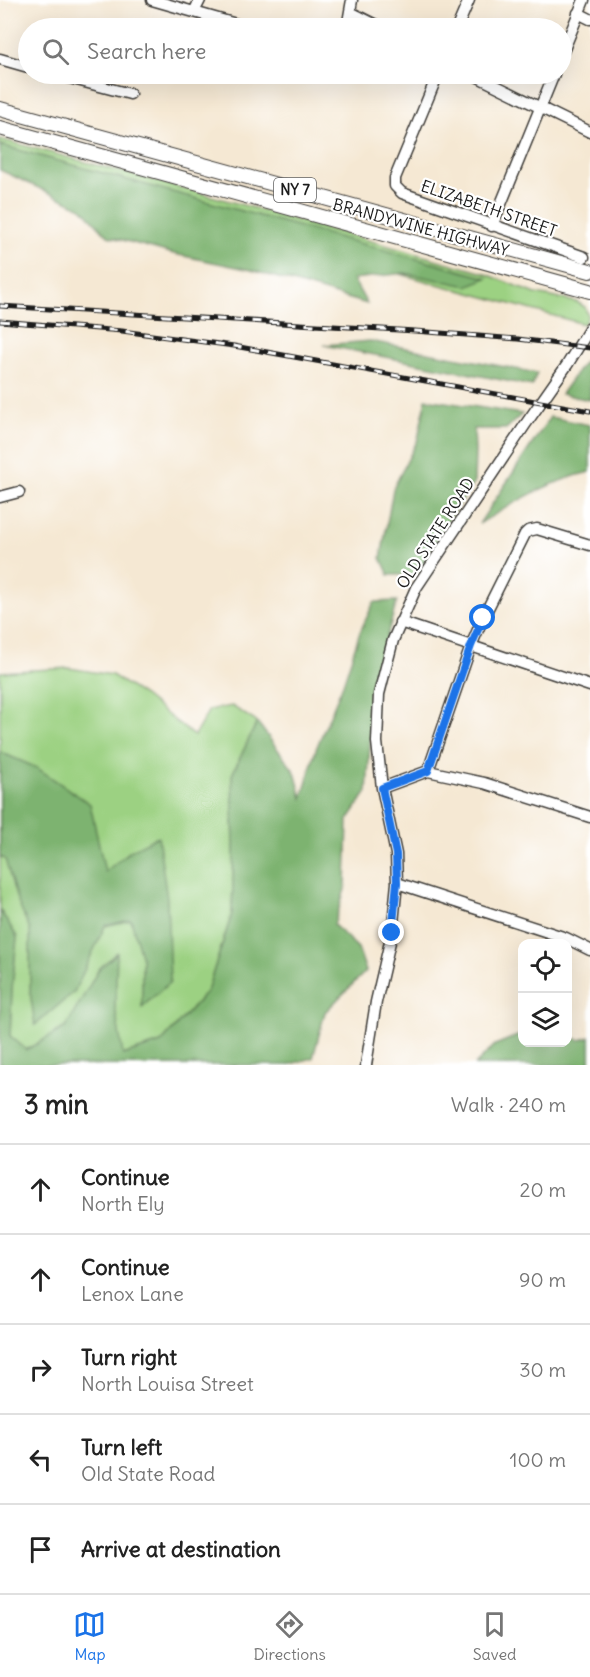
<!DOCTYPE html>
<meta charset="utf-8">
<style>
:root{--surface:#fff;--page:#f6f6f6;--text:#222;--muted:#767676;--line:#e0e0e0;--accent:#1a73e8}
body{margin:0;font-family:Delius,sans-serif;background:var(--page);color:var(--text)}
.controls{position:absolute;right:18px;bottom:18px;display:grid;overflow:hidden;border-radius:12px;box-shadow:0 6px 24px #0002}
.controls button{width:54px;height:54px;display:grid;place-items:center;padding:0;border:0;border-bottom:2px solid var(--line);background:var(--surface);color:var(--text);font:30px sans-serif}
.stop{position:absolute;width:18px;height:18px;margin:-14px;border:4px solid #1a73e8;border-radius:50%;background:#fff}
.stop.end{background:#1a73e8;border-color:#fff;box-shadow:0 2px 6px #0008}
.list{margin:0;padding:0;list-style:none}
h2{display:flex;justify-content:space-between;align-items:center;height:78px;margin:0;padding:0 24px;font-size:26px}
h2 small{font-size:20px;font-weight:400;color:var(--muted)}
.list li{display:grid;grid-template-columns:39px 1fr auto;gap:18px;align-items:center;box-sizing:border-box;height:90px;padding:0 24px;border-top:2px solid var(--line)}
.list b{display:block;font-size:22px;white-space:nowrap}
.list p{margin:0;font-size:20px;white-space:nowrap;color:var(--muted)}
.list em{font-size:20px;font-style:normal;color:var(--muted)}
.icon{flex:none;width:33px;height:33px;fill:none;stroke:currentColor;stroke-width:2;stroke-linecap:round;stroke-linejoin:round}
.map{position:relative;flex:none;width:590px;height:1065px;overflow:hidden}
.search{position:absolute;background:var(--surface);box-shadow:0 6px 24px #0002;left:18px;right:18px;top:18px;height:66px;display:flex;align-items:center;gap:15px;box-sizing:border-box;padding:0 21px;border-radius:33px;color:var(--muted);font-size:22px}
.sheet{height:528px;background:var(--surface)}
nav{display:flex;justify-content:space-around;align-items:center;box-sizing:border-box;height:84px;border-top:2px solid var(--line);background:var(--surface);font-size:16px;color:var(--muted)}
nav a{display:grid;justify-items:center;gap:3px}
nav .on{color:var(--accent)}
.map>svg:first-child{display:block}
.green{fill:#9cd182;stroke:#5c764f;stroke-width:1.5}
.forest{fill:#7db370;stroke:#4c6846;stroke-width:1.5}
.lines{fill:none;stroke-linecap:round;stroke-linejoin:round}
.minor-casing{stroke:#3d3b37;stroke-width:13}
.major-casing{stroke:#3d3b37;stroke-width:16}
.minor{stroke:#fff;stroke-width:10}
.major{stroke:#fff;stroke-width:14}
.rail-casing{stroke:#1c1c1c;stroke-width:5}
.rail{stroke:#fff;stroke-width:3;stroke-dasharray:9;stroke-linecap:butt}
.route{stroke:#1a73e8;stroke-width:8}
.labels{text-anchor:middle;stroke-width:4.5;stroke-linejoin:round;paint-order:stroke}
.shield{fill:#fff;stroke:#606060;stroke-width:1.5}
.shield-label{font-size:15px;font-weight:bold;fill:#1c1c1c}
.street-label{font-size:16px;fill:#1c1c1c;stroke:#fff}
</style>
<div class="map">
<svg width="590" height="1065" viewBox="0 0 590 1065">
<rect width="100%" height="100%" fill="#fff"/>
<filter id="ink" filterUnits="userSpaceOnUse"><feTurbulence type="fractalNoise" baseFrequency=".0167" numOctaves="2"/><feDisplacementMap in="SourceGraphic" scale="12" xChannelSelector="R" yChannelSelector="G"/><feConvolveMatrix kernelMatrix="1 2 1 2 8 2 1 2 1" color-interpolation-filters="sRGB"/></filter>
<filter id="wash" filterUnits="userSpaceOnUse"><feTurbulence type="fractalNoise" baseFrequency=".008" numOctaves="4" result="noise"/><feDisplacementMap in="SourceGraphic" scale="24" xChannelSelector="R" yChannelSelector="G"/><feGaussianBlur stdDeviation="1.35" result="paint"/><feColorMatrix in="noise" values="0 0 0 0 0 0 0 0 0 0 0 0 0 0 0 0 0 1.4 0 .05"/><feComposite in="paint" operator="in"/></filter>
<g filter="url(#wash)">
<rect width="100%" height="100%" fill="#f5e8d3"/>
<!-- green -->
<path class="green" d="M 0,139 L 204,194 L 484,273 L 536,294 L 577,302 L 585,307 L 588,316 L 584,324 L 400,274 L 486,278 L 0,145 Z
M 69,668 L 112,675 L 144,696 L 194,736 L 209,710 L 232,706 L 257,722 L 232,775 L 234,848 L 232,914 L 207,991 L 161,1043 L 122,1055 L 115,1007 L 116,953 L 99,969 L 66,1027 L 27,1050 L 10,1036 L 12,988 L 17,937 L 0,910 L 0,672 Z"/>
<!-- forest -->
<path class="forest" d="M 0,145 L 487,278 L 467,286 L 405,273 L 353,279 L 367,304 L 251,270 L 174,254 L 108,236 L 82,208 L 0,170 Z
M 370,341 L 537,373 L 532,386 L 324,345 Z
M 584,362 L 590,364 L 590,400 L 561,394 Z
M 426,399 L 522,414 L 506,429 L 474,429 L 475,451 L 474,483 L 447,522 L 417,575 L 389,575 L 381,558 L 393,489 L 418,439 Z
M 550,417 L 590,425 L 590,472 C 549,481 514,503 479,524 Z
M 397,601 L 381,657 L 372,714 L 367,792 L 348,820 L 346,886 L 334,925 L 358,948 L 366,971 L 325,1012 L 313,1058 L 287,1065 L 0,1065 L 0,910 L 17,937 L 12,988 L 10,1036 L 26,1050 L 66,1027 L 99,969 L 117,953 L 115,1007 L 123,1055 L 161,1043 L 207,991 L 232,914 L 234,848 L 232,775 L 257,722 L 295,772 L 302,798 L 316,749 L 343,684 L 360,632 L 374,602 Z
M 0,752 L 37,768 L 90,804 L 105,872 L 130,851 L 158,836 L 167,899 L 170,982 L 142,1007 L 142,959 L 131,920 L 105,926 L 74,992 L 35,1025 L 30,992 L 30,930 L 17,900 L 5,859 L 0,857 Z
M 522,1034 L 522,1042 L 568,1042 L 568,1036 L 580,1040 L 590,1037 L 590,1065 L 475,1065 L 495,1045 Z"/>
</g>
<g filter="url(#ink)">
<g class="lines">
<defs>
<path id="minor" d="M 152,0 L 250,28
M 194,12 L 200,0
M 350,12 L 382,28
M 578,13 L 590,19
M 347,28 L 352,0
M 457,28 L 469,0
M 562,54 L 584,0
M 0,59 L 28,67
M 54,74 L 130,94
M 438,74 L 395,178 L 395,186 L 402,193 L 584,257
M 472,74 L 590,132
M 492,226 L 554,74
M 0,497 L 19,492
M 400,622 L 590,686
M 428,771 L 471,646 L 483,618 L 525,534 L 528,531 L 537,529 L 590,545
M 382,788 L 428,771 L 484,783 L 590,817
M 397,883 L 566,938 L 590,950
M 366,1065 L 376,1002 L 392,933 L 397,883 L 396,854 L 382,788 L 377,742 L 379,694 L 393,640 L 416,588 L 525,425 L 567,365 L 590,328"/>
<path id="major" d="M 0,109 L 590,271
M 0,128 L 590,291"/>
</defs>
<!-- minor casing -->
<use href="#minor" class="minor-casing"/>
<!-- major casing -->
<use href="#major" class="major-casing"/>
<!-- minor -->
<use href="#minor" class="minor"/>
<!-- major -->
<use href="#major" class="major"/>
<defs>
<path id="rail" d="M 0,306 L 415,331 L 518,339 L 590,348
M 0,321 L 122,331 L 234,346 L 590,411"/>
</defs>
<!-- rail casing -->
<use href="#rail" class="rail-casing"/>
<!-- rail -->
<use href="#rail" class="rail"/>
</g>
</g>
<g class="lines" filter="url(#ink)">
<!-- route -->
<path class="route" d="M 392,933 L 397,883 L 396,854 L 382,788 L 428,771 L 471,646 L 483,618"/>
</g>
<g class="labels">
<!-- shield labels -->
<rect class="shield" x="274" y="178" width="42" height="24" rx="4.5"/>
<g class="shield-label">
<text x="295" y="195">NY 7</text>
</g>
<!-- street labels -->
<g class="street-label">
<text transform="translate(489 208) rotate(19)" y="6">ELIZABETH STREET</text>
<text transform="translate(421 227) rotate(15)" y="6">BRANDYWINE HIGHWAY</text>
<text transform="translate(435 533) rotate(-57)" y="6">OLD STATE ROAD</text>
</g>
</g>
</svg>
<div class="controls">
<button><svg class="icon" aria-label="locate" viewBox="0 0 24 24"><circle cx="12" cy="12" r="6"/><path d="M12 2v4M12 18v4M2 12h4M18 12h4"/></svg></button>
<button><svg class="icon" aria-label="layers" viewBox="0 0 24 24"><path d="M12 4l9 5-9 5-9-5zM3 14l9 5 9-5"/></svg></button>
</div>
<div class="stop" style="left:483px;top:618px"></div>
<div class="stop end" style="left:392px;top:933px"></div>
<div class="search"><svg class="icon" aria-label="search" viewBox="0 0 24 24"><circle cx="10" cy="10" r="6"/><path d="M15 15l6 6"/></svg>Search here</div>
</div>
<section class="sheet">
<h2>3 min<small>Walk · 240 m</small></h2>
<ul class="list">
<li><svg class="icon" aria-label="ahead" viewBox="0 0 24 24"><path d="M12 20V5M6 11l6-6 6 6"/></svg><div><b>Continue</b><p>North Ely</p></div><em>20 m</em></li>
<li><svg class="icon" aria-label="ahead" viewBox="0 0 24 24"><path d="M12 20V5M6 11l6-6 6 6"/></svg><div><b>Continue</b><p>Lenox Lane</p></div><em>90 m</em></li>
<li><svg class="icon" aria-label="right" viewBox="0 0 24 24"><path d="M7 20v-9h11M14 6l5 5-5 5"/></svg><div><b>Turn right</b><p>North Louisa Street</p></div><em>30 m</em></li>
<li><svg class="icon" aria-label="left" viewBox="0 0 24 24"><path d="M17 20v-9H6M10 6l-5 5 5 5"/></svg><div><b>Turn left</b><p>Old State Road</p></div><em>100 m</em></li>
<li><svg class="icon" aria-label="arrive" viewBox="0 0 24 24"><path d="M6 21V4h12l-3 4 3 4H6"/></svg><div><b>Arrive at destination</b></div></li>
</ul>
</section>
<nav>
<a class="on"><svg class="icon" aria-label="map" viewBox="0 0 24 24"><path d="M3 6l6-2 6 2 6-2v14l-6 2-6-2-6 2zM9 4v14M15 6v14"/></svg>Map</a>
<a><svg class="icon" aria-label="directions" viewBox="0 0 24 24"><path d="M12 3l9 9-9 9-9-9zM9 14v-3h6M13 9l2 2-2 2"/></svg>Directions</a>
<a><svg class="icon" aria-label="saved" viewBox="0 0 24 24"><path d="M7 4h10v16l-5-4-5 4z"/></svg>Saved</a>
</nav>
